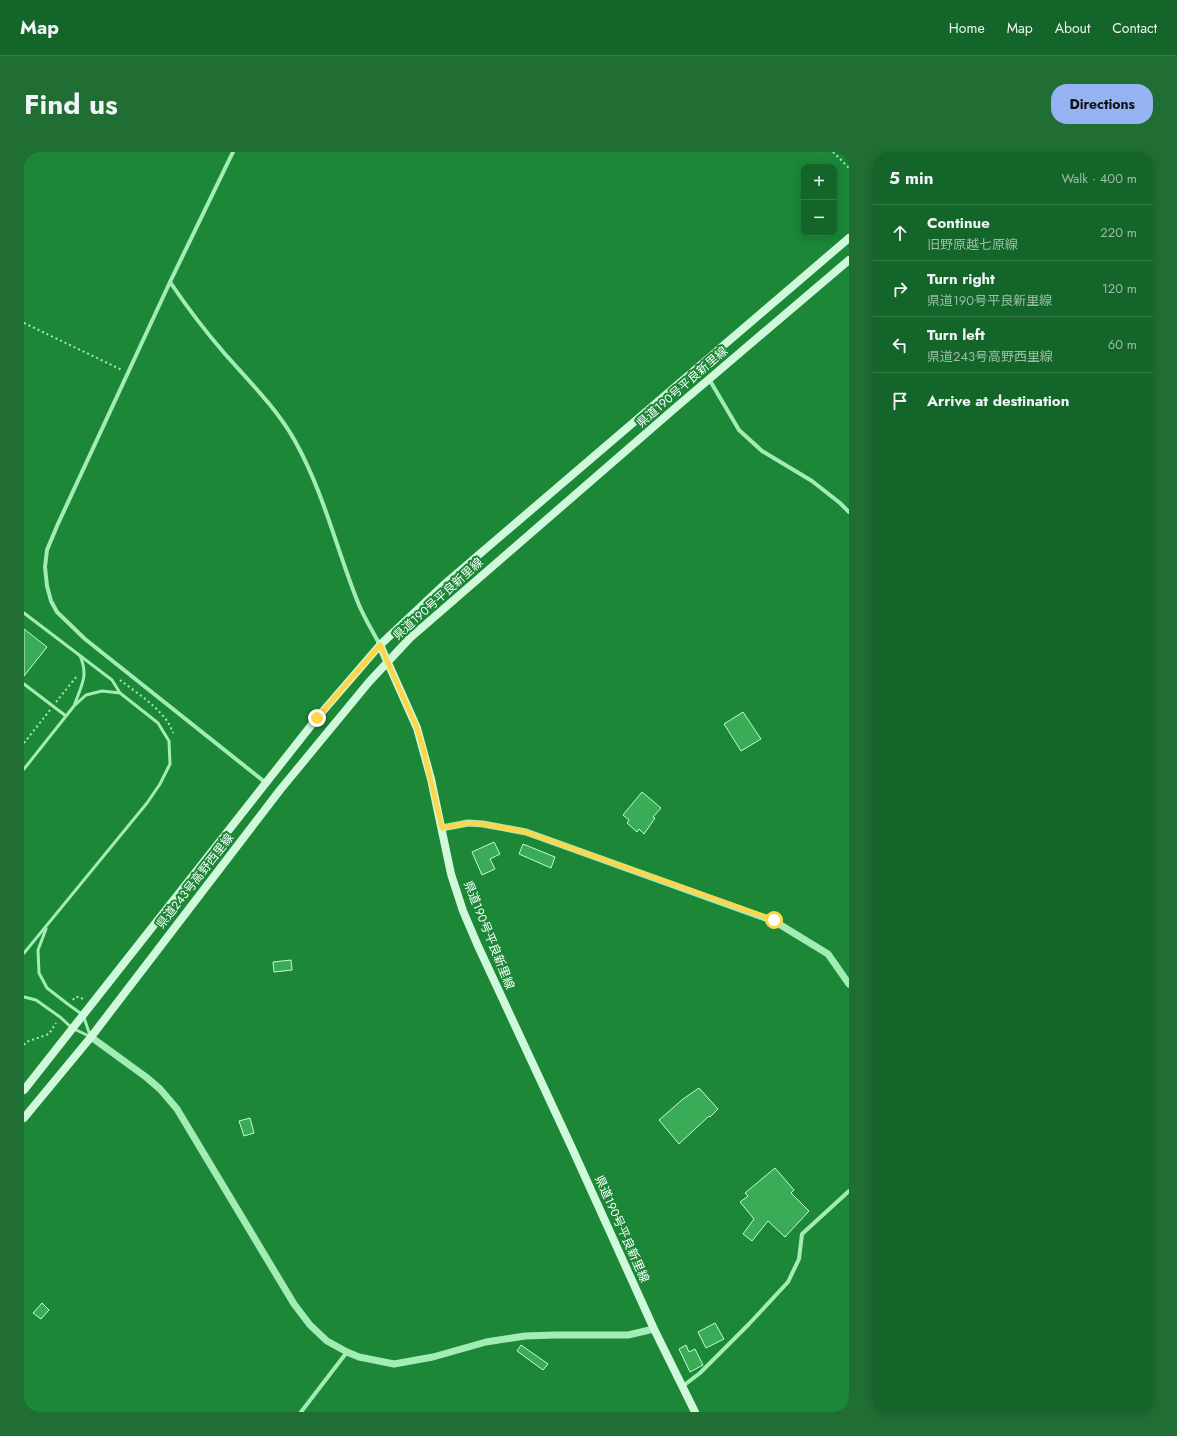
<!DOCTYPE html>
<meta charset="utf-8">
<style>
:root{--surface:#146529;--page:#216e35;--text:#f1f3f6;--muted:#9dbda8;--line:#337946;--accent:#95b2f1}
body{margin:0;font-family:Jost,"Noto Sans JP",sans-serif;background:var(--page);color:var(--text)}
.controls{position:absolute;right:12px;top:12px;display:grid;overflow:hidden;border-radius:8px;box-shadow:0 2px 10px #0003}
.controls button{width:36px;height:36px;display:grid;place-items:center;padding:0;border:0;border-bottom:1px solid var(--line);background:var(--surface);color:var(--text);font:20px sans-serif}
.stop{position:absolute;width:12px;height:12px;margin:-9px;border:3px solid #ffd54a;border-radius:50%;background:#fff}
.stop.end{background:#ffd54a;border-color:#fff;box-shadow:0 1px 4px #0008}
.list{margin:0;padding:0;list-style:none}
h2{display:flex;justify-content:space-between;align-items:center;height:52px;margin:0;padding:0 16px;font-size:17px}
h2 small{font-size:13px;font-weight:400;color:var(--muted)}
.list li{display:grid;grid-template-columns:26px 1fr auto;gap:12px;align-items:center;box-sizing:border-box;height:56px;padding:0 16px;border-top:1px solid var(--line)}
.list b{display:block;font-size:15px;white-space:nowrap}
.list p{margin:0;font-size:13px;white-space:nowrap;color:var(--muted)}
.list em{font-size:13px;font-style:normal;color:var(--muted)}
.icon{flex:none;width:22px;height:22px;fill:none;stroke:currentColor;stroke-width:2;stroke-linecap:round;stroke-linejoin:round}
.map{position:relative;flex:none;width:825px;height:1260px;overflow:hidden;border-radius:16px}
header{display:flex;align-items:center;gap:24px;box-sizing:border-box;height:56px;padding:0 20px;background:var(--surface);border-bottom:1px solid var(--line)}
header strong{font-size:19px}
nav{display:flex;gap:22px;margin-inline-start:auto;font-size:14px}
.intro{display:flex;align-items:center;justify-content:space-between;box-sizing:border-box;height:96px;padding:0 24px}
h1{margin:0;font-size:28px}
.button{padding:10px 18px;border-radius:16px;background:var(--accent);color:#111;font-size:14px;font-weight:700}
main{display:flex;gap:24px;padding:0 24px}
aside{flex:1;background:var(--surface);border-radius:16px;box-shadow:0 2px 10px #0003}
.map>svg:first-child{display:block}
.building{fill:#3aac58;stroke:#c7f9d4}
.lines{fill:none;stroke-linecap:round;stroke-linejoin:round}
.path{stroke:#a2ecb5;stroke-width:2;stroke-dasharray:2 3;stroke-linecap:butt}
.service{stroke:#a2ecb5;stroke-width:3}
.minor{stroke:#a2ecb5;stroke-width:4}
.tertiary{stroke:#a2ecb5;stroke-width:7}
.secondary{stroke:#cff9da;stroke-width:8}
.route{stroke:#ffd54a;stroke-width:5}
.labels{text-anchor:middle;stroke-width:4;stroke-linejoin:round;paint-order:stroke}
.street-label{font-size:12px;fill:#fff;stroke:#1b8737}
</style>
<header>
<strong>Map</strong>
<nav><a>Home</a><a>Map</a><a>About</a><a>Contact</a></nav>
</header>
<div class="intro"><h1>Find us</h1><a class="button">Directions</a></div>
<main>
<div class="map">
<svg width="825" height="1260" viewBox="0 0 825 1260">
<rect width="100%" height="100%" fill="#1b8737"/>
<!-- building -->
<path class="building" d="M 0,477 L 23,495 L 0,524 Z
M 719,560 L 737,587 L 717,599 L 700,572 Z
M 618,640 L 637,656 L 629,665 L 631,666 L 620,682 L 615,677 L 613,680 L 603,671 L 605,668 L 599,663 Z
M 470,690 L 476,702 L 466,707 L 471,717 L 458,723 L 448,700 Z
M 499,692 L 531,705 L 527,716 L 495,702 Z
M 267,808 L 268,818 L 250,820 L 249,810 Z
M 675,936 L 694,957 L 686,965 L 685,964 L 655,992 L 635,968 L 659,947 Z
M 226,966 L 230,981 L 220,984 L 215,969 Z
M 751,1016 L 770,1038 L 767,1041 L 785,1059 L 761,1085 L 744,1069 L 728,1089 L 719,1082 L 730,1067 L 716,1050 L 724,1044 L 721,1041 Z
M 18,1151 L 25,1158 L 17,1167 L 9,1161 Z
M 691,1171 L 700,1187 L 682,1196 L 674,1180 Z
M 497,1193 L 524,1212 L 519,1218 L 493,1199 Z
M 662,1193 L 665,1200 L 671,1197 L 679,1213 L 666,1220 L 655,1197 Z"/>
<g class="lines">
<!-- path -->
<path class="path" d="M 809,0 L 825,16
M 0,171 L 98,218
M 96,528 C 114,542 142,559 149,581
M 32,550 L 53,524
M 0,591 L 26,558
M 49,848 L 51,845 L 56,845 L 60,848
M 0,893 L 2,890 L 25,882 L 32,871"/>
<!-- service -->
<path class="service" d="M 0,461 L 88,528 L 96,541
M 0,532 L 42,564
M 50,554 C 57,534 65,524 56,504
M 0,617 L 50,554 L 62,543 L 78,539 L 96,541 L 134,571 L 145,589 L 146,612 L 136,632 L 123,651 L 0,801
M 22,777 L 14,798 L 15,821 L 23,836 L 45,853 L 59,863 L 66,883
M 0,845 L 12,848 L 36,865 L 48,876 L 67,885"/>
<!-- minor -->
<path class="minor" d="M 209,0 L 146,130 L 33,374 L 23,398 L 21,415 L 23,434 L 27,449 L 33,460 L 61,487 L 242,631
M 146,130 C 163,155 181,179 201,202 C 226,230 253,257 271,289 C 300,341 313,399 335,453 C 341,467 349,480 356,493
M 685,227 L 715,278 L 738,299 L 788,329 L 816,351 L 825,360
M 659,1234 L 676,1221 L 725,1172 L 764,1130 L 775,1107 L 778,1082 L 825,1039
M 277,1260 L 323,1200"/>
<!-- tertiary -->
<path class="tertiary" d="M 418,676 L 444,671 L 459,672 L 502,680 L 750,769 L 804,802 L 825,832
M 67,885 L 122,925 L 136,937 L 153,957 L 270,1152 L 286,1173 L 303,1189 L 323,1200 L 335,1205 L 370,1212 L 409,1205 L 462,1190 L 501,1184 L 531,1183 L 604,1183 L 630,1177"/>
<!-- secondary -->
<path class="secondary" d="M 356,493 L 393,576 L 407,627 L 427,722 L 439,759 L 454,794 L 548,996 L 630,1177 L 671,1260
M 0,938 L 293,566 L 356,493 L 423,430 L 825,86
M 0,966 L 67,885 L 256,638 L 345,530 L 386,486 L 650,257 L 825,108"/>
</g>
<g class="lines">
<!-- route -->
<path class="route" d="M 293,566 L 356,493 L 393,576 L 400,600 L 418,676 L 444,671 L 459,672 L 502,680 L 750,768"/>
</g>
<g class="labels">
<!-- street labels -->
<g class="street-label">
<text transform="translate(658 235) rotate(-41)" y="4">県道190号平良新里線</text>
<text transform="translate(414 447) rotate(-42)" y="4">県道190号平良新里線</text>
<text transform="translate(171 729) rotate(-52)" y="4">県道243号高野西里線</text>
<text transform="translate(465 783) rotate(68)" y="4">県道190号平良新里線</text>
<text transform="translate(598 1077) rotate(66)" y="4">県道190号平良新里線</text>
</g>
</g>
</svg>
<div class="controls">
<button>+</button>
<button>−</button>
</div>
<div class="stop" style="left:750px;top:768px"></div>
<div class="stop end" style="left:293px;top:566px"></div>
</div>
<aside>
<h2>5 min<small>Walk · 400 m</small></h2>
<ul class="list">
<li><svg class="icon" aria-label="ahead" viewBox="0 0 24 24"><path d="M12 20V5M6 11l6-6 6 6"/></svg><div><b>Continue</b><p>旧野原越七原線</p></div><em>220 m</em></li>
<li><svg class="icon" aria-label="right" viewBox="0 0 24 24"><path d="M7 20v-9h11M14 6l5 5-5 5"/></svg><div><b>Turn right</b><p>県道190号平良新里線</p></div><em>120 m</em></li>
<li><svg class="icon" aria-label="left" viewBox="0 0 24 24"><path d="M17 20v-9H6M10 6l-5 5 5 5"/></svg><div><b>Turn left</b><p>県道243号高野西里線</p></div><em>60 m</em></li>
<li><svg class="icon" aria-label="arrive" viewBox="0 0 24 24"><path d="M6 21V4h12l-3 4 3 4H6"/></svg><div><b>Arrive at destination</b></div></li>
</ul>
</aside>
</main>
